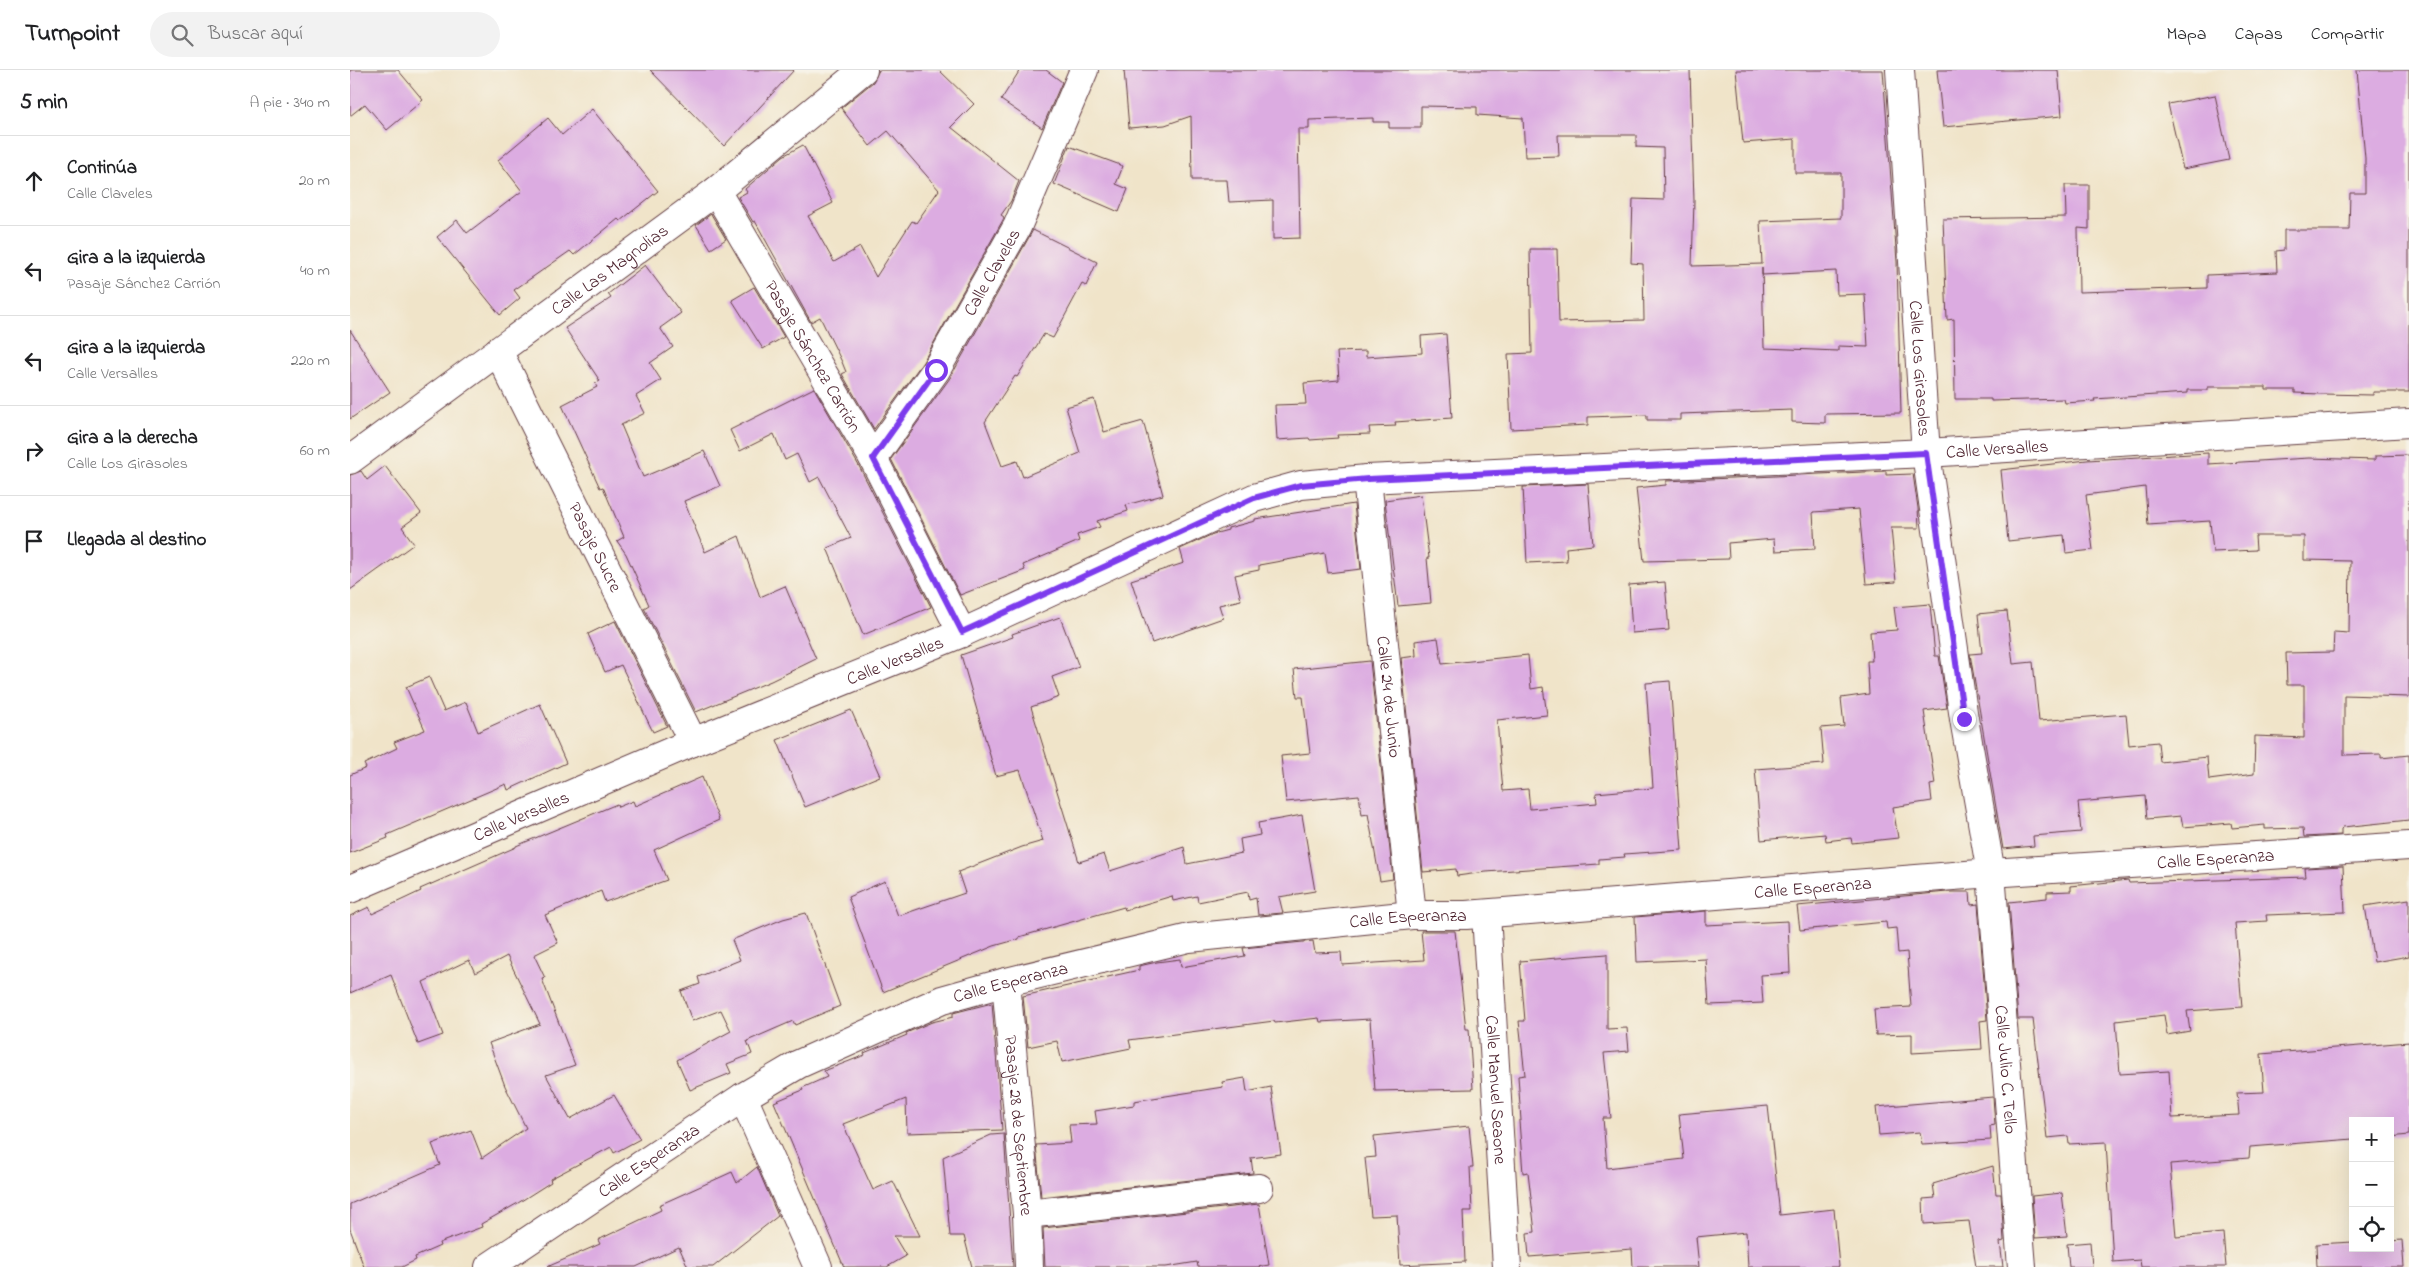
<!DOCTYPE html>
<html lang="es">
<meta charset="utf-8">
<style>
:root{--surface:#fff;--page:#f2f2f2;--text:#202124;--muted:#757577;--line:#e0e0e0}
body{margin:0;font-family:"Indie Flower",sans-serif;background:var(--page);color:var(--text)}
.controls{position:absolute;right:15px;bottom:15px;display:grid;overflow:hidden;border-radius:0px;box-shadow:0 5px 20px #0002}
.controls button{width:45px;height:45px;display:grid;place-items:center;padding:0;border:0;border-bottom:1px solid var(--line);background:var(--surface);color:var(--text);font:25px sans-serif}
.stop{position:absolute;width:15px;height:15px;margin:-11px;border:4px solid #7c3aed;border-radius:50%;background:#fff}
.stop.end{background:#7c3aed;border-color:#fff;box-shadow:0 1px 5px #0008}
.list{margin:0;padding:0;list-style:none}
h2{display:flex;justify-content:space-between;align-items:center;height:65px;margin:0;padding:0 20px;font-size:21px}
h2 small{font-size:16px;font-weight:400;color:var(--muted)}
.list li{display:grid;grid-template-columns:32px 1fr auto;gap:15px;align-items:center;box-sizing:border-box;height:90px;padding:0 20px;border-top:1px solid var(--line)}
.list b{display:block;font-size:19px;white-space:nowrap}
.list p{margin:0;font-size:16px;white-space:nowrap;color:var(--muted)}
.list em{font-size:16px;font-style:normal;color:var(--muted)}
.icon{flex:none;width:28px;height:28px;fill:none;stroke:currentColor;stroke-width:2;stroke-linecap:round;stroke-linejoin:round}
.map{position:relative;flex:none;width:2059px;height:1197px;overflow:hidden}
header{display:flex;align-items:center;gap:30px;box-sizing:border-box;height:70px;padding:0 25px;background:var(--surface);border-bottom:1px solid var(--line)}
header strong{font-size:24px}
nav{display:flex;gap:28px;margin-inline-start:auto;font-size:18px}
.search{width:350px;height:45px;background:var(--page);display:flex;align-items:center;gap:12px;box-sizing:border-box;padding:0 18px;border-radius:28px;color:var(--muted);font-size:19px}
main{display:flex}
aside{flex:1;background:var(--surface)}
.map>svg:first-child{display:block}
.building{fill:#dcace1;fill-rule:evenodd}
.lines{fill:none;stroke-linecap:round;stroke-linejoin:round}
.street-casing{stroke:#633d43;stroke-width:30}
.street{stroke:#fff;stroke-width:28}
.route{stroke:#7c3aed;stroke-width:6}
.labels{text-anchor:middle;stroke-width:4.5;stroke-linejoin:round;paint-order:stroke}
.street-label{font-size:18px;fill:#4a1f2b;stroke:#f7f3e8}
</style>
<header>
<strong>Turnpoint</strong>
<div class="search"><svg class="icon" aria-label="search" viewBox="0 0 24 24"><circle cx="10" cy="10" r="6"/><path d="M15 15l6 6"/></svg>Buscar aquí</div>
<nav><a>Mapa</a><a>Capas</a><a>Compartir</a></nav>
</header>
<main>
<aside>
<h2>5 min<small>A pie · 340 m</small></h2>
<ul class="list">
<li><svg class="icon" aria-label="ahead" viewBox="0 0 24 24"><path d="M12 20V5M6 11l6-6 6 6"/></svg><div><b>Continúa</b><p>Calle Claveles</p></div><em>20 m</em></li>
<li><svg class="icon" aria-label="left" viewBox="0 0 24 24"><path d="M17 20v-9H6M10 6l-5 5 5 5"/></svg><div><b>Gira a la izquierda</b><p>Pasaje Sánchez Carrión</p></div><em>40 m</em></li>
<li><svg class="icon" aria-label="left" viewBox="0 0 24 24"><path d="M17 20v-9H6M10 6l-5 5 5 5"/></svg><div><b>Gira a la izquierda</b><p>Calle Versalles</p></div><em>220 m</em></li>
<li><svg class="icon" aria-label="right" viewBox="0 0 24 24"><path d="M7 20v-9h11M14 6l5 5-5 5"/></svg><div><b>Gira a la derecha</b><p>Calle Los Girasoles</p></div><em>60 m</em></li>
<li><svg class="icon" aria-label="arrive" viewBox="0 0 24 24"><path d="M6 21V4h12l-3 4 3 4H6"/></svg><div><b>Llegada al destino</b></div></li>
</ul>
</aside>
<div class="map">
<svg width="2059" height="1197" viewBox="0 0 2059 1197">
<rect width="100%" height="100%" fill="#f7f3e8"/>
<filter id="ink" filterUnits="userSpaceOnUse"><feTurbulence type="fractalNoise" baseFrequency=".02" numOctaves="2"/><feDisplacementMap in="SourceGraphic" scale="10" xChannelSelector="R" yChannelSelector="G"/><feConvolveMatrix kernelMatrix="1 2 1 2 8 2 1 2 1" color-interpolation-filters="sRGB"/></filter>
<filter id="wash" filterUnits="userSpaceOnUse"><feTurbulence type="fractalNoise" baseFrequency=".0096" numOctaves="4" result="noise"/><feDisplacementMap in="SourceGraphic" scale="20" xChannelSelector="R" yChannelSelector="G"/><feGaussianBlur stdDeviation="1.12" result="paint"/><feColorMatrix in="noise" values="0 0 0 0 0 0 0 0 0 0 0 0 0 0 0 0 0 1.4 0 .05"/><feComposite in="paint" operator="in"/></filter>
<g filter="url(#wash)">
<rect width="100%" height="100%" fill="#f0e4c9"/>
<g id="blocks">
<!-- building -->
<path class="building" d="M 0,0 L 48,0 L 73,30 L 37,60 L 15,34 L 0,46 Z
M 300,0 L 444,0 L 374,76 Z
M 529,0 L 589,0 L 624,34 L 601,57 L 669,111 L 661,131 L 651,145 L 654,147 L 653,150 L 573,292 L 524,359 L 492,304 L 496,302 L 492,292 L 470,247 L 461,252 L 405,151 L 403,152 L 388,127 L 397,122 L 395,119 L 433,86 L 453,75 L 483,133 L 458,146 L 484,192 L 510,177 L 526,207 L 562,151 L 566,153 L 589,120 L 538,61 L 520,76 L 491,38 L 523,12 Z
M 670,0 L 696,0 L 712,12 L 692,58 L 651,30 Z
M 774,0 L 1340,0 L 1344,131 L 1342,196 L 1412,194 L 1410,151 L 1491,148 L 1491,103 L 1445,103 L 1445,69 L 1393,73 L 1386,0 L 1533,0 L 1547,192 L 1551,343 L 1475,344 L 1475,353 L 1442,352 L 1442,340 L 1330,344 L 1330,350 L 1297,350 L 1297,345 L 1238,347 L 1238,355 L 1161,359 L 1158,284 L 1182,283 L 1180,179 L 1207,179 L 1209,252 L 1294,250 L 1293,194 L 1281,193 L 1283,129 L 1314,130 L 1313,78 L 1286,77 L 1286,65 L 1208,65 L 1209,86 L 1175,87 L 1173,48 L 1127,45 L 1127,37 L 1071,36 L 1071,58 L 1039,58 L 1039,52 L 1023,52 L 1023,48 L 959,50 L 959,59 L 948,59 L 950,168 L 923,169 L 923,130 L 879,132 L 877,110 L 842,110 L 841,46 L 815,55 L 779,58 ZM 1412,198 L 1412,205 L 1486,201 L 1487,225 L 1515,224 L 1518,277 L 1488,276 L 1488,281 L 1414,278 Z
M 1587,0 L 1708,0 L 1712,46 L 1593,57 Z
M 2007,0 L 2059,0 L 2059,322 L 2023,322 L 2023,325 L 1971,324 L 1945,323 L 1945,320 L 1916,320 L 1916,317 L 1858,317 L 1858,320 L 1837,320 L 1837,323 L 1744,329 L 1745,331 L 1715,333 L 1714,329 L 1641,331 L 1641,329 L 1605,329 L 1604,249 L 1597,250 L 1593,149 L 1716,147 L 1715,115 L 1739,115 L 1739,159 L 1728,158 L 1729,222 L 1857,218 L 1857,205 L 1927,202 L 1926,181 L 1934,180 L 1934,160 L 1999,160 L 2000,123 L 2015,123 L 2015,88 Z
M 1865,25 L 1879,90 L 1833,99 L 1818,34 Z
M 242,39 L 308,121 L 270,151 L 268,149 L 224,185 L 220,181 L 164,220 L 170,228 L 150,245 L 87,167 L 107,150 L 117,163 L 172,121 L 148,90 L 198,48 L 212,65 Z
M 719,76 L 773,96 L 766,114 L 778,119 L 769,142 L 704,114 Z
M 361,144 L 376,169 L 361,179 L 346,155 Z
M 683,160 L 747,192 L 736,216 L 732,214 L 703,268 L 694,264 L 667,307 L 665,306 L 635,352 L 652,396 L 667,391 L 673,407 L 730,383 L 716,337 L 744,329 L 754,362 L 793,351 L 813,425 L 776,435 L 778,441 L 747,451 L 750,457 L 727,465 L 729,471 L 673,495 L 675,500 L 610,525 L 541,389 L 600,308 Z
M 295,195 L 331,243 L 310,258 L 323,277 L 300,293 L 311,310 L 286,326 L 295,343 L 271,355 L 293,407 L 354,381 L 370,416 L 334,431 L 355,482 L 389,466 L 410,527 L 435,516 L 466,589 L 421,611 L 346,642 L 294,538 L 299,535 L 276,484 L 267,471 L 274,467 L 253,417 L 250,418 L 212,335 L 247,317 L 245,314 L 250,311 L 215,258 L 261,228 L 258,224 Z
M 404,217 L 434,267 L 413,279 L 382,230 Z
M 0,260 L 40,322 L 0,349 Z
M 1096,264 L 1102,348 L 1045,352 L 1046,356 L 1019,357 L 1020,364 L 987,365 L 988,368 L 960,370 L 959,368 L 927,370 L 925,335 L 956,334 L 954,313 L 989,310 L 987,282 L 1016,281 L 1016,287 L 1072,283 L 1071,266 Z
M 464,318 L 509,396 L 581,537 L 513,565 L 477,478 L 501,468 L 469,407 L 460,412 L 447,384 L 435,390 L 424,364 L 390,381 L 380,360 Z
M 1858,383 L 1858,394 L 1959,388 L 2025,390 L 2025,386 L 2059,385 L 2059,627 L 1994,625 L 1994,685 L 2031,684 L 2031,688 L 2059,685 L 2059,750 L 1993,757 L 1991,759 L 1991,765 L 1954,767 L 1953,758 L 1915,759 L 1915,755 L 1882,758 L 1881,753 L 1833,757 L 1831,746 L 1797,749 L 1795,726 L 1728,732 L 1731,762 L 1683,766 L 1684,776 L 1653,779 L 1620,584 L 1632,583 L 1628,544 L 1657,541 L 1663,594 L 1683,592 L 1689,651 L 1776,644 L 1779,675 L 1808,672 L 1810,692 L 1857,687 L 1859,710 L 1904,704 L 1905,666 L 1954,668 L 1954,615 L 1937,615 L 1936,583 L 1983,582 L 1984,562 L 1999,563 L 2000,491 L 1954,490 L 1954,466 L 1905,466 L 1906,480 L 1863,482 L 1860,451 L 1798,455 L 1795,417 L 1736,425 L 1743,480 L 1716,483 L 1714,465 L 1658,471 L 1651,400 L 1737,390 Z
M 35,396 L 71,443 L 52,457 L 64,474 L 0,520 L 0,405 L 11,401 L 17,410 Z
M 1536,401 L 1536,405 L 1563,404 L 1568,438 L 1569,458 L 1541,458 L 1546,512 L 1516,514 L 1509,439 L 1463,442 L 1465,479 L 1425,481 L 1424,469 L 1378,473 L 1379,489 L 1294,491 L 1286,418 L 1316,415 L 1316,411 Z
M 1238,414 L 1243,475 L 1216,478 L 1217,491 L 1177,493 L 1173,417 Z
M 1071,425 L 1079,488 L 1077,488 L 1081,533 L 1048,536 L 1035,430 Z
M 1004,434 L 1011,499 L 978,503 L 975,483 L 909,495 L 909,500 L 885,505 L 891,530 L 869,535 L 873,548 L 802,573 L 781,510 L 834,493 L 830,479 L 863,464 L 878,460 L 878,458 L 905,451 L 905,449 Z
M 1315,512 L 1319,560 L 1282,563 L 1279,515 Z
M 1580,534 L 1585,586 L 1589,586 L 1597,638 L 1574,641 L 1585,714 L 1580,715 L 1582,731 L 1543,737 L 1548,768 L 1502,773 L 1501,768 L 1476,771 L 1475,764 L 1411,770 L 1405,699 L 1474,694 L 1471,658 L 1494,656 L 1491,628 L 1519,624 L 1517,591 L 1522,591 L 1520,562 L 1547,560 L 1544,537 Z
M 710,547 L 729,597 L 702,607 L 709,627 L 681,637 L 729,792 L 754,784 L 760,801 L 834,777 L 837,794 L 892,783 L 890,769 L 910,765 L 908,753 L 952,745 L 965,821 L 929,827 L 933,843 L 908,845 L 906,828 L 899,830 L 898,822 L 848,832 L 847,826 L 823,831 L 822,826 L 775,840 L 774,837 L 669,867 L 669,869 L 644,876 L 533,922 L 498,827 L 535,811 L 548,846 L 615,823 L 608,802 L 672,777 L 693,771 L 670,700 L 646,706 L 611,585 L 663,567 L 662,564 Z
M 265,551 L 317,656 L 303,662 L 271,595 L 255,602 L 238,564 Z
M 1088,568 L 1092,594 L 1178,585 L 1181,619 L 1193,617 L 1197,645 L 1147,650 L 1153,721 L 1178,719 L 1180,739 L 1247,733 L 1246,723 L 1303,718 L 1296,613 L 1320,611 L 1332,780 L 1274,784 L 1275,787 L 1249,789 L 1249,794 L 1136,802 L 1107,806 L 1106,799 L 1073,802 L 1051,588 L 1066,586 L 1065,571 Z
M 1020,591 L 1043,809 L 1030,811 L 1018,744 L 1012,745 L 1009,725 L 936,732 L 931,686 L 960,683 L 953,627 L 947,627 L 944,599 Z
M 79,607 L 94,641 L 116,632 L 128,662 L 190,634 L 216,693 L 158,720 L 156,714 L 37,765 L 38,768 L 0,783 L 0,705 L 16,698 L 14,694 L 47,678 L 44,672 L 75,660 L 56,617 Z
M 501,640 L 530,706 L 455,737 L 427,670 Z
M 352,707 L 369,750 L 304,780 L 317,810 L 255,832 L 251,821 L 195,845 L 208,873 L 184,885 L 195,908 L 192,909 L 225,995 L 196,1005 L 220,1049 L 264,1025 L 290,1069 L 264,1083 L 261,1077 L 200,1109 L 201,1112 L 168,1133 L 131,1154 L 132,1157 L 89,1173 L 90,1176 L 65,1187 L 66,1190 L 52,1197 L 14,1197 L 0,1159 L 0,1134 L 90,1095 L 82,1074 L 121,1060 L 132,1088 L 176,1058 L 155,1016 L 139,973 L 190,954 L 157,886 L 125,903 L 119,890 L 73,912 L 93,965 L 68,974 L 41,905 L 0,923 L 0,846 L 19,837 L 22,844 L 71,821 L 70,819 L 166,777 L 166,776 L 267,734 L 268,737 L 283,731 L 285,736 Z
M 1993,796 L 1995,842 L 1916,845 L 1917,851 L 1885,853 L 1892,937 L 1837,941 L 1840,961 L 1817,965 L 1814,945 L 1766,951 L 1770,1004 L 1819,1001 L 1822,1048 L 1889,1045 L 1887,1023 L 1914,1022 L 1911,984 L 2059,972 L 2059,1065 L 2040,1067 L 2040,1051 L 2003,1051 L 2003,1069 L 1900,1077 L 1899,1088 L 1820,1094 L 1826,1167 L 1873,1163 L 1876,1197 L 1791,1197 L 1790,1190 L 1763,1192 L 1756,1072 L 1719,1074 L 1718,1066 L 1697,1068 L 1683,949 L 1668,949 L 1659,832 L 1697,828 L 1697,822 L 1721,821 L 1721,816 L 1778,810 L 1779,813 L 1956,807 L 1955,798 Z
M 1597,822 L 1620,822 L 1621,835 L 1628,834 L 1637,950 L 1630,951 L 1632,979 L 1562,983 L 1562,964 L 1526,965 L 1524,939 L 1561,937 L 1557,882 L 1548,883 L 1546,858 L 1537,859 L 1536,852 L 1450,860 L 1447,836 Z
M 2059,829 L 2059,886 L 2024,892 L 2015,836 Z
M 1356,841 L 1356,855 L 1438,851 L 1440,903 L 1411,905 L 1413,933 L 1359,935 L 1356,889 L 1287,892 L 1285,847 Z
M 456,843 L 490,936 L 445,955 L 443,951 L 397,971 L 402,984 L 377,994 L 381,1003 L 340,1020 L 327,990 L 381,961 L 371,940 L 342,951 L 331,921 L 350,914 L 348,907 L 390,890 L 382,870 L 433,849 Z
M 1071,861 L 1105,861 L 1116,959 L 1119,959 L 1123,1019 L 1025,1021 L 1020,949 L 970,952 L 969,948 L 925,953 L 924,951 L 779,970 L 781,978 L 712,992 L 707,971 L 678,977 L 673,926 L 789,900 L 789,896 L 807,892 L 830,889 L 831,897 L 895,886 L 893,878 L 963,871 L 965,883 L 991,882 L 992,895 L 1074,890 Z
M 1257,884 L 1257,959 L 1277,958 L 1279,981 L 1254,983 L 1261,1048 L 1253,1048 L 1257,1098 L 1334,1089 L 1329,1044 L 1418,1036 L 1430,1145 L 1484,1139 L 1489,1197 L 1398,1197 L 1396,1162 L 1346,1167 L 1349,1197 L 1283,1197 L 1282,1179 L 1179,1187 L 1177,1163 L 1185,1162 L 1178,1102 L 1173,1103 L 1169,1051 L 1171,1051 L 1168,1006 L 1175,1005 L 1169,951 L 1175,951 L 1170,891 Z
M 642,933 L 652,1060 L 557,1063 L 556,1029 L 493,1054 L 523,1120 L 543,1111 L 570,1166 L 544,1166 L 556,1186 L 537,1197 L 494,1197 L 424,1032 L 453,1020 L 452,1018 L 477,1007 L 474,1001 L 515,985 L 514,983 L 557,965 L 556,963 L 582,952 L 603,947 L 603,943 Z
M 895,1008 L 897,1022 L 921,1017 L 931,1084 L 901,1088 L 903,1103 L 691,1127 L 686,1075 L 721,1073 L 719,1055 L 747,1054 L 745,1041 L 784,1035 L 784,1031 L 873,1017 L 872,1012 Z
M 1643,1027 L 1645,1055 L 1640,1056 L 1641,1070 L 1572,1074 L 1570,1062 L 1529,1065 L 1526,1037 Z
M 1119,1056 L 1123,1097 L 1120,1097 L 1122,1141 L 1113,1141 L 1115,1192 L 1050,1195 L 1047,1145 L 1021,1146 L 1015,1088 L 1026,1087 L 1024,1066 Z
M 654,1064 L 663,1197 L 622,1197 L 614,1166 L 600,1166 L 593,1087 L 641,1065 Z
M 1643,1096 L 1646,1124 L 1651,1124 L 1654,1171 L 1650,1172 L 1653,1197 L 1626,1197 L 1619,1151 L 1574,1154 L 1573,1129 L 1585,1128 L 1583,1114 Z
M 407,1097 L 428,1146 L 363,1197 L 338,1197 L 329,1177 L 286,1197 L 197,1197 L 250,1174 L 248,1170 L 311,1140 L 309,1135 L 382,1102 L 387,1113 Z
M 1712,1123 L 1717,1166 L 1685,1168 L 1682,1126 Z
M 909,1134 L 919,1195 L 907,1197 L 848,1197 L 847,1192 L 816,1197 L 695,1197 L 693,1158 Z
M 2052,1170 L 2054,1197 L 1967,1197 L 1966,1174 L 2003,1172 L 2003,1178 L 2040,1178 L 2040,1171 Z
M 1740,1172 L 1742,1197 L 1719,1197 L 1717,1174 Z"/>
</g>
</g>
<g filter="url(#ink)">
<use href="#blocks" fill-opacity="0" stroke="#633d43" stroke-width="1"/>
<g class="lines">
<defs>
<g id="street">
<path id="s1" d="M 1550,0 L 1576,383 L 1614,649 L 1641,803 L 1672,1197"/>
<path id="s2" d="M 366,121 L 523,388 L 612,563"/>
<path id="s3" d="M 148,281 L 343,672"/>
<path id="s4" d="M 523,388 L 586,300 L 667,157 L 734,0"/>
<path id="s5" d="M 0,390 L 366,121 L 513,0"/>
<path id="s6" d="M 1017,409 L 1062,845"/>
<path id="s7" d="M 0,819 L 343,672 L 612,563 L 904,428 L 951,415 L 1017,409 L 1576,383 L 2059,353"/>
<path id="s8" d="M 1136,844 L 1157,1197"/>
<path id="s9" d="M 656,912 L 677,1144 L 679,1197"/>
<path d="M 393,1027 L 468,1197"/>
<path d="M 677,1144 L 909,1118"/>
<path id="s10" d="M 139,1197 L 393,1027 L 449,994 L 592,930 L 656,912 L 839,868 L 1062,845 L 1116,845 L 1641,803 L 2059,776"/>
</g>
</defs>
<!-- street casing -->
<use href="#street" class="street-casing"/>
<!-- street -->
<use href="#street" class="street"/>
</g>
</g>
<g class="lines" filter="url(#ink)">
<!-- route -->
<path class="route" d="M 586,300 L 523,388 L 612,562 L 904,428 L 951,415 L 1018,409 L 1576,383 L 1614,649"/>
</g>
<g class="labels">
<!-- street labels -->
<g class="street-label">
<text dy="6" stroke="none"><textPath href="#s5" startOffset="322">Calle Las Magnolias</textPath></text>
<text dy="6" stroke="none"><textPath href="#s4" startOffset="221">Calle Claveles</textPath></text>
<text dy="6" stroke="none"><textPath href="#s2" startOffset="192">Pasaje Sánchez Carrión</textPath></text>
<text dy="6" stroke="none"><textPath href="#s1" startOffset="299">Calle Los Girasoles</textPath></text>
<text dy="6" stroke="none"><textPath href="#s7" startOffset="1731">Calle Versalles</textPath></text>
<text dy="6" stroke="none"><textPath href="#s3" startOffset="219">Pasaje Sucre</textPath></text>
<text dy="6" stroke="none"><textPath href="#s7" startOffset="591">Calle Versalles</textPath></text>
<text dy="6" stroke="none"><textPath href="#s6" startOffset="219">Calle 24 de Junio</textPath></text>
<text dy="6" stroke="none"><textPath href="#s7" startOffset="186">Calle Versalles</textPath></text>
<text dy="6" stroke="none"><textPath href="#s10" startOffset="1812">Calle Esperanza</textPath></text>
<text dy="6" stroke="none"><textPath href="#s10" startOffset="1408">Calle Esperanza</textPath></text>
<text dy="6" stroke="none"><textPath href="#s10" startOffset="1002">Calle Esperanza</textPath></text>
<text dy="6" stroke="none"><textPath href="#s10" startOffset="598">Calle Esperanza</textPath></text>
<text dy="6" stroke="none"><textPath href="#s1" startOffset="1006">Calle Julio C. Tello</textPath></text>
<text dy="6" stroke="none"><textPath href="#s8" startOffset="176">Calle Manuel Seaone</textPath></text>
<text dy="6" stroke="none"><textPath href="#s9" startOffset="144">Pasaje 28 de Septiembre</textPath></text>
<text dy="6" stroke="none"><textPath href="#s10" startOffset="192">Calle Esperanza</textPath></text>
</g>
</g>
</svg>
<div class="controls">
<button>+</button>
<button>−</button>
<button><svg class="icon" aria-label="locate" viewBox="0 0 24 24"><circle cx="12" cy="12" r="6"/><path d="M12 2v4M12 18v4M2 12h4M18 12h4"/></svg></button>
</div>
<div class="stop" style="left:586px;top:300px"></div>
<div class="stop end" style="left:1614px;top:649px"></div>
</div>
</main>
